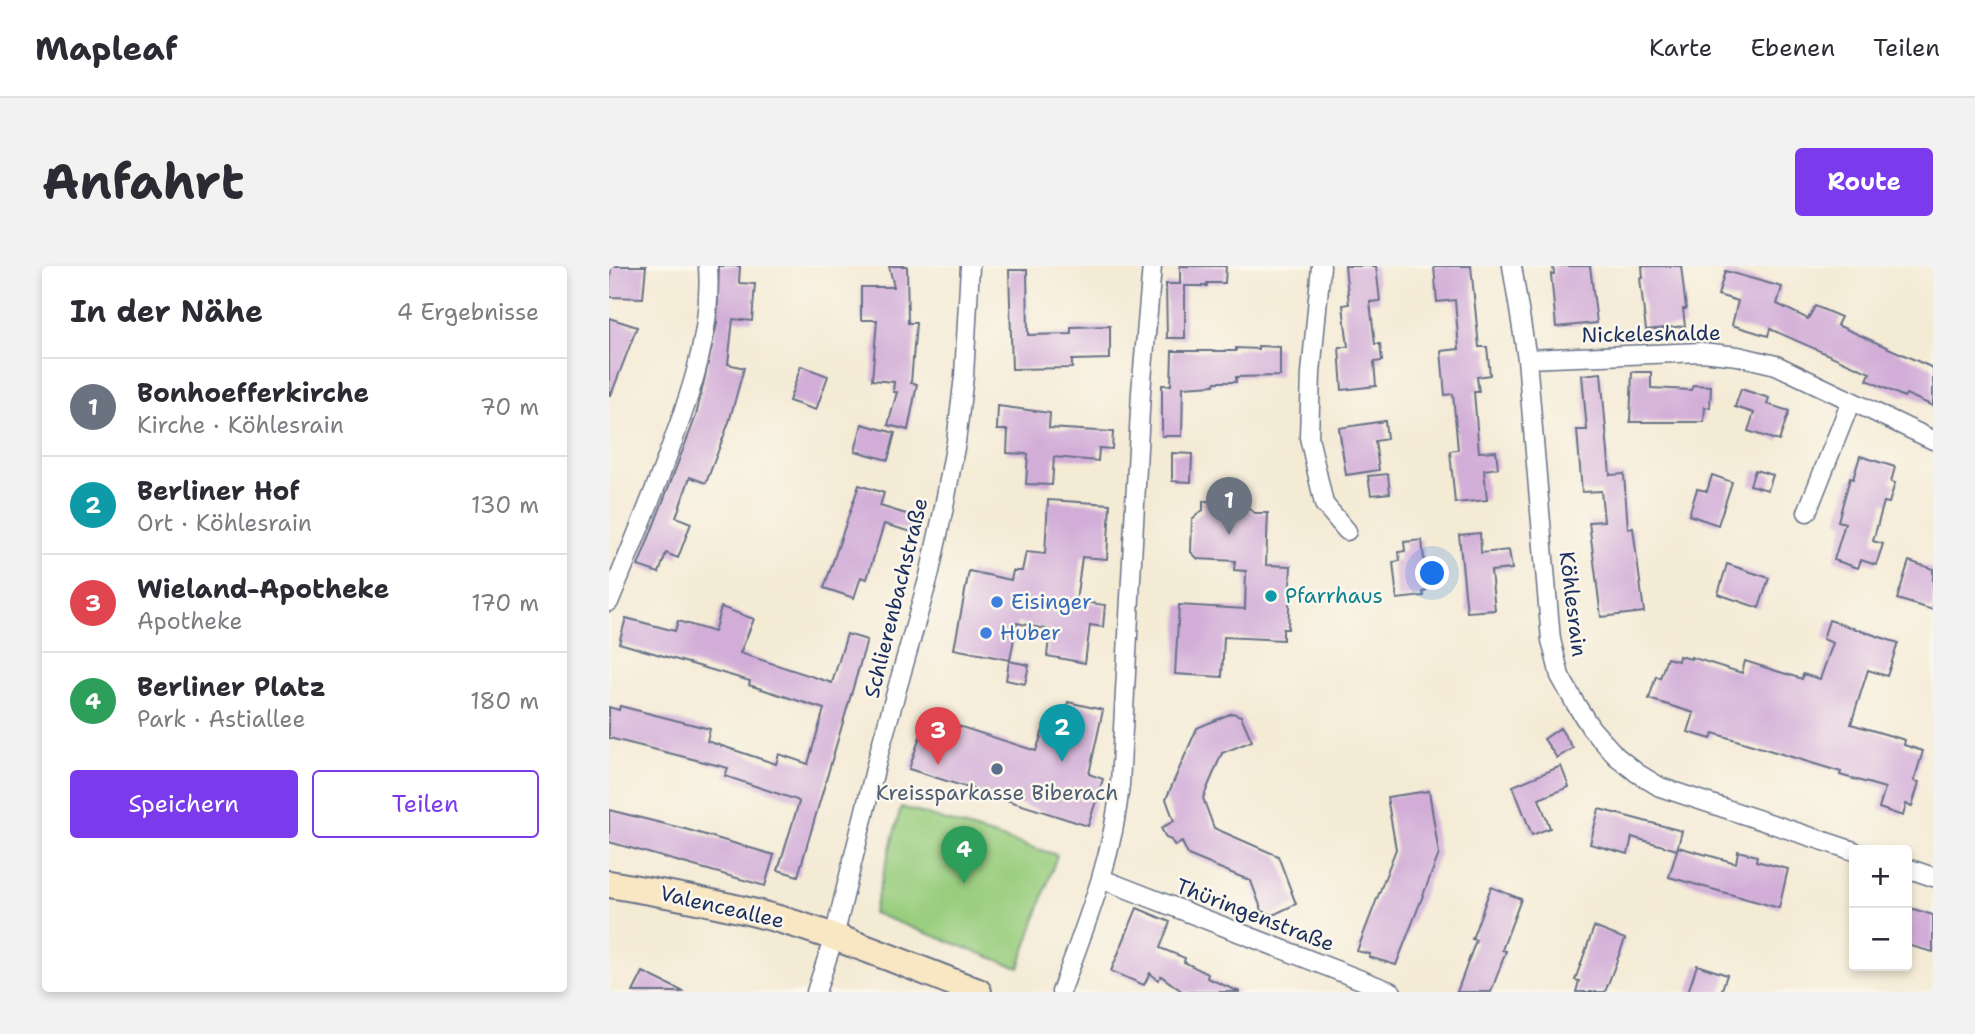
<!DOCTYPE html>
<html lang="de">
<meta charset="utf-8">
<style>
:root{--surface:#fff;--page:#f2f2f3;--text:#2b2b33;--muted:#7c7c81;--line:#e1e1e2;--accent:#7c3aed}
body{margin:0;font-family:"Shantell Sans",sans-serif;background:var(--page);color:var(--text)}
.controls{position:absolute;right:21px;bottom:21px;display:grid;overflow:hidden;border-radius:7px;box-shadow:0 4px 10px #0003}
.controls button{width:63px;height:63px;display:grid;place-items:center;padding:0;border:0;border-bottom:2px solid var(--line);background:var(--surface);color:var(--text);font:35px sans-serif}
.you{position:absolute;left:824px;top:308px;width:24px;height:24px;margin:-18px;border:5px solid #fff;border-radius:50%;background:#1a73e8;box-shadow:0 0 0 10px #1a73e833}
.badge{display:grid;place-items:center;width:46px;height:46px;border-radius:50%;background:var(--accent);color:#fff;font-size:23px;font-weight:700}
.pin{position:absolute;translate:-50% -58px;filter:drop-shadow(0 2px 4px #0008)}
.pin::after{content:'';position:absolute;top:37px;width:24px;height:21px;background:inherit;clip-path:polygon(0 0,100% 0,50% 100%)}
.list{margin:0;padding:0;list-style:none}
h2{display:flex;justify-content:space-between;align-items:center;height:91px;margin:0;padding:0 28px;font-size:30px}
h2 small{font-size:23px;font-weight:400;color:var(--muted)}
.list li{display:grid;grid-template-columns:46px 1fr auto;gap:21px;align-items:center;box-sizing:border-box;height:98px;padding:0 28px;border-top:2px solid var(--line)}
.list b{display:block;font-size:26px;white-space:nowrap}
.list p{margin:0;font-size:23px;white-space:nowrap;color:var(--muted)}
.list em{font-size:23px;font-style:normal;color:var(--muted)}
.actions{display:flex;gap:14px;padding:21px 28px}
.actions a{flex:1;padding:16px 0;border:2px solid var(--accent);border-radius:7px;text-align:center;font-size:24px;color:var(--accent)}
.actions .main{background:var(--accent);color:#fff}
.map{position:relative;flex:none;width:1324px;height:726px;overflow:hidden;border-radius:7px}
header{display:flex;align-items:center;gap:42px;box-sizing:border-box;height:98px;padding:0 35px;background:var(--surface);border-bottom:2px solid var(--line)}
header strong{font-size:33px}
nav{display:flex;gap:38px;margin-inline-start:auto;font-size:24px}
.intro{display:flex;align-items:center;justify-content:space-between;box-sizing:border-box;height:168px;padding:0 42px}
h1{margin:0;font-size:49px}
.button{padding:18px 32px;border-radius:7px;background:var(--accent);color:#fff;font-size:24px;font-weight:700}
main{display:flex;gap:42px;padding:0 42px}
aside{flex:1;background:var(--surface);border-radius:7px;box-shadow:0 4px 10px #0003}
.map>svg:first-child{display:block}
.green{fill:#9ace7f;stroke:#5a7e6e;stroke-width:2}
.building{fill:#d2add8}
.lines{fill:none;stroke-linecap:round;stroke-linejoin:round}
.street-casing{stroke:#677188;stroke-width:21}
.secondary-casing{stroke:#677188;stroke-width:30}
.street{stroke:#fff;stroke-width:18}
.secondary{stroke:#f9e7c3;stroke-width:26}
.culture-dot{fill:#0f9aa8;stroke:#fbf7ec;stroke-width:2.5}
.shop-dot{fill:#3f7fe0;stroke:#fbf7ec;stroke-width:2.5}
.service-dot{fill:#5c6f8a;stroke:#fbf7ec;stroke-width:2.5}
.labels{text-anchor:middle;stroke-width:5;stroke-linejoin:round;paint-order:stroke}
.street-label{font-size:21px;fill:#1b2f5e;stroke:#fbf7ec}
.culture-label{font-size:21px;fill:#0d838f;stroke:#fbf7ec;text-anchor:start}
.shop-label{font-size:21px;fill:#366cbe;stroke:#fbf7ec;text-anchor:start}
.service-label{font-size:21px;fill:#4e5e75;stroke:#fbf7ec}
</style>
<header>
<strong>Mapleaf</strong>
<nav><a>Karte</a><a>Ebenen</a><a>Teilen</a></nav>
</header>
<div class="intro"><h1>Anfahrt</h1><a class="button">Route</a></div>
<main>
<aside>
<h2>In der Nähe<small>4 Ergebnisse</small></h2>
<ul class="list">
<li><span class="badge" style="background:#6b7280">1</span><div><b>Bonhoefferkirche</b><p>Kirche · Köhlesrain</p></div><em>70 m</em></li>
<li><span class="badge" style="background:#0f9aa8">2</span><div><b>Berliner Hof</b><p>Ort · Köhlesrain</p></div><em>130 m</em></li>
<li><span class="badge" style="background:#e0444e">3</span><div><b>Wieland-Apotheke</b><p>Apotheke</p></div><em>170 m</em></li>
<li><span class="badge" style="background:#2e9e5b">4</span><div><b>Berliner Platz</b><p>Park · Astiallee</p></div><em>180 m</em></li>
</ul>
<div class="actions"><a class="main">Speichern</a><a>Teilen</a></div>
</aside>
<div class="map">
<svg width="1324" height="726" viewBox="0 0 1324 726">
<rect width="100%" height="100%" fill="#fbf7ec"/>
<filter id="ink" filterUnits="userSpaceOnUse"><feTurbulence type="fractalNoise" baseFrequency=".0143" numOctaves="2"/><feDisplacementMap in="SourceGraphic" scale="14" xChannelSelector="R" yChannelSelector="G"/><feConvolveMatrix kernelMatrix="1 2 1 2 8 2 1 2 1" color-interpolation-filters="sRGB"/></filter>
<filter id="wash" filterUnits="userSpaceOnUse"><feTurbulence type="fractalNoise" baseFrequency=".00686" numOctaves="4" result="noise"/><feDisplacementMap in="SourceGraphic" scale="28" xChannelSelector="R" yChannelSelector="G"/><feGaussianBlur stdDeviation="1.57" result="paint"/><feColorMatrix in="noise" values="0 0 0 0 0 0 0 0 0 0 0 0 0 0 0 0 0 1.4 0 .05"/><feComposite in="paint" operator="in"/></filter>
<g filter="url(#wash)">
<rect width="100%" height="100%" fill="#f4ebd5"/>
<!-- green -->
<path class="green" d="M 292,541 L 448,589 L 410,702 L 264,647 Z"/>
<g id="blocks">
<!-- building -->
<path class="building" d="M 2,0 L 37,0 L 34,32 L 0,31 Z
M 110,0 L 131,0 L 130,17 L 146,18 L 143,55 L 124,53 L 119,98 L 135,102 L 120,156 L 97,217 L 81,211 L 67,251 L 82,257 L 69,292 L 57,287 L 50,307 L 29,300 L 87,150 L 108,57 Z
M 280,0 L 298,0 L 299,57 L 307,57 L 302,117 L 308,118 L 299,164 L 279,159 L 288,126 L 284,126 L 285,116 L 263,114 L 268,54 L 252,54 L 252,21 L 285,21 Z
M 571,0 L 617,0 L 616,17 L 598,17 L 598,20 L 576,20 L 576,72 L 558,72 L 557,18 L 571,18 Z
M 736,0 L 767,0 L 771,35 L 761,36 L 766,78 L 771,78 L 773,95 L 765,96 L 767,120 L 733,124 L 730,81 L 739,81 L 734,39 L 740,38 Z
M 825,0 L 862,0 L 870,81 L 878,81 L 881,109 L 868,111 L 870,126 L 865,126 L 870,186 L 887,185 L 889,202 L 875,204 L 878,234 L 846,237 L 841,185 L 849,184 L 844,128 L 836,129 L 832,85 L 850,83 L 846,34 L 828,36 Z
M 944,0 L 981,0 L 988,57 L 947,61 L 942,8 L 945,8 Z
M 1033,0 L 1072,0 L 1077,43 L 1074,43 L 1076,60 L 1037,64 L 1031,12 L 1034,12 Z
M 400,4 L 418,4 L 419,69 L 462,68 L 462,61 L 501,60 L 501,93 L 463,94 L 463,102 L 403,103 Z
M 1116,5 L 1173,21 L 1168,38 L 1199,53 L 1206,40 L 1232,51 L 1228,59 L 1324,102 L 1324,140 L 1297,128 L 1295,131 L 1258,114 L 1261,107 L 1161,63 L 1159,70 L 1123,59 L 1129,35 L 1109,29 Z
M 0,52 L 28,61 L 2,129 L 0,129 Z
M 649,80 L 671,81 L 671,110 L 627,111 L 627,116 L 606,116 L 605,119 L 574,121 L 573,170 L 553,170 L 553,119 L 562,119 L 563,85 L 627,85 L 627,82 L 649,83 Z
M 192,100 L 219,110 L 207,144 L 180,135 Z
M 1023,106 L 1042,106 L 1042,122 L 1082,124 L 1084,119 L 1102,120 L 1101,142 L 1096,141 L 1095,156 L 1021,156 Z
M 992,107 L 1001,209 L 1015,208 L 1019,263 L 1024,262 L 1035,346 L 992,351 L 980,256 L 995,255 L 992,225 L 973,226 L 968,164 L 978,164 L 973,109 Z
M 1132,123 L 1160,132 L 1158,138 L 1180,145 L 1170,175 L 1139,165 L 1145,147 L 1126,141 Z
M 389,140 L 441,147 L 440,162 L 504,166 L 503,183 L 490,182 L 489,195 L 445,191 L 443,219 L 417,218 L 419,188 L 398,187 L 399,164 L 388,164 Z
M 776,155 L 778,173 L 766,175 L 770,204 L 737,209 L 730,162 Z
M 253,158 L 286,167 L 279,194 L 246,185 Z
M 563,187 L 583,188 L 582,216 L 563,215 Z
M 1251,190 L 1286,201 L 1282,216 L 1286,217 L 1280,237 L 1275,236 L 1264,275 L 1274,278 L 1267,299 L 1252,294 L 1249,302 L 1225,294 L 1236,257 L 1229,255 L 1241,212 L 1244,213 Z
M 1146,204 L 1164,209 L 1159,224 L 1141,219 Z
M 779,208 L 781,227 L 762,229 L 759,210 Z
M 1103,209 L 1123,216 L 1109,259 L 1080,249 L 1088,223 L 1098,225 Z
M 250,219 L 275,227 L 271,240 L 307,251 L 303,266 L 275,258 L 258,313 L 252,311 L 245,332 L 215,322 Z
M 439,234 L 501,238 L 498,293 L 473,291 L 467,335 L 496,339 L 494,361 L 481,359 L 476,397 L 438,390 L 441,364 L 408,357 L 401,394 L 345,383 L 360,305 L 402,314 L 404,305 L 413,305 L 417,286 L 436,288 Z
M 594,235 L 631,237 L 646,247 L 659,247 L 657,299 L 682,300 L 679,363 L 674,363 L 674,374 L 615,371 L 613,411 L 566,408 L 570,339 L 636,343 L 637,305 L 625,304 L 626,295 L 589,293 L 582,286 L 583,253 L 594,244 Z
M 871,267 L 872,287 L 900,284 L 903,303 L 882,305 L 886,344 L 858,346 L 850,269 Z
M 813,274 L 816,304 L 819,303 L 821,322 L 814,326 L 815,330 L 788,333 L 784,296 L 791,295 L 790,286 L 796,285 L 795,276 Z
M 1300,295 L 1324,303 L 1324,344 L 1288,333 Z
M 1118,298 L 1160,312 L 1150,342 L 1109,328 Z
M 112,341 L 145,353 L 131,387 L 223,417 L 238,368 L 258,374 L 189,610 L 169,604 L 190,536 L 188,534 L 116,510 L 119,502 L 0,472 L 0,441 L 10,444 L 11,440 L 101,463 L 98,475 L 167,498 L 170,488 L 199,498 L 215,443 L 140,419 L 141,415 L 10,377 L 17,352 L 66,365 L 69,355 L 105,366 Z
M 1220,354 L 1289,377 L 1278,410 L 1259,404 L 1242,458 L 1296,474 L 1295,479 L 1314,485 L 1305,515 L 1310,516 L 1303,540 L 1297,538 L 1294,550 L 1270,542 L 1276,522 L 1231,509 L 1232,506 L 1104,467 L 1102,473 L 1079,466 L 1085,447 L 1040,433 L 1047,410 L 1051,412 L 1058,392 L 1069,395 L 1070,390 L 1082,393 L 1082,391 L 1133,407 L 1136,395 L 1193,413 L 1194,408 L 1211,413 L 1224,377 L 1214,373 Z
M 400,395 L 420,399 L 416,418 L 397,414 Z
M 459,436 L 494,444 L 480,508 L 494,513 L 479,560 L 300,503 L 318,450 L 427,485 L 434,464 L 451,469 Z
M 623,447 L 632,450 L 643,475 L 613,487 L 594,532 L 605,562 L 669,590 L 687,638 L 664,649 L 653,645 L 642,615 L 579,589 L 573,576 L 566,580 L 562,574 L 557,572 L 552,562 L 565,555 L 557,533 L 588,462 Z
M 951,462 L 964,482 L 948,492 L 935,473 Z
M 952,500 L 960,521 L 930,533 L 941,562 L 923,569 L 904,520 Z
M 820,525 L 830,588 L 787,699 L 760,691 L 761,688 L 748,685 L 787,583 L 778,531 Z
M 990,543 L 1073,565 L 1068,584 L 1023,571 L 1019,588 L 981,578 Z
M 0,544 L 76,563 L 165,589 L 156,620 L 0,576 Z
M 1069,581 L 1127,597 L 1129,585 L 1148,590 L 1147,595 L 1179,603 L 1170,642 L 1060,611 Z
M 882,621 L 912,633 L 893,684 L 897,685 L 882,726 L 848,726 L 867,674 L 863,673 Z
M 1298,641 L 1324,649 L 1324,686 L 1298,679 Z
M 528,642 L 561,656 L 551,682 L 576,692 L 575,696 L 599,708 L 598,712 L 631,726 L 574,726 L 552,710 L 549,714 L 541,707 L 535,719 L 502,705 Z
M 985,661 L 1016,673 L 996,726 L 967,726 L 970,715 L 966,714 Z
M 1088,699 L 1118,709 L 1112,726 L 1079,726 Z
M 34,706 L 75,726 L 24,726 Z"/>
</g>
</g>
<g filter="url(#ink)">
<use href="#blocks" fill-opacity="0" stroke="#677188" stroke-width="2"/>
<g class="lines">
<defs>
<path id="street" d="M 712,0 L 702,107 L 700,171 L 715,238 L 738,265
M 903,0 L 918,93 L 942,374 L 951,410 L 966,437 L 982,462 L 1007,490 L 1028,507 L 1051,521 L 1245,585
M 918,93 L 1093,86 L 1129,90 L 1167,99 L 1324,174
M 1198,246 L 1242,135
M 0,336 C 17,295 34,253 50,212 C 76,144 104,74 99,0
M 1298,602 L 1324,611
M 493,613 L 783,726
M 207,726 L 225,671 L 271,483 L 320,310 L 335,241 L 347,176 L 355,110 L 361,0
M 452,726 C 477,657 504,593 511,519 L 532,126 L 543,0"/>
<path id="secondary" d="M 0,618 C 58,628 117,638 173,654 C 240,674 304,701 369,726"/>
</defs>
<!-- street casing -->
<use href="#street" class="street-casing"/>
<!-- secondary casing -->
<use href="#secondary" class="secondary-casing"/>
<!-- street -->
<use href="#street" class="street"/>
<!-- secondary -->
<use href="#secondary" class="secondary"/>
</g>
</g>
<!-- markers -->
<circle class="culture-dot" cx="662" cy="330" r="7"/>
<g class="shop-dot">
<circle cx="388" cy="336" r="7"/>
<circle cx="377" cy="367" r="7"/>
</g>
<circle class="service-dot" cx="388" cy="503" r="7"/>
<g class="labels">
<!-- street labels -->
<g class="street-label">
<text transform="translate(1042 68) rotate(-1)" y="7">Nickeleshalde</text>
<text transform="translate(287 332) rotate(-76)" y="7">Schlierenbachstraße</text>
<text transform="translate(964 338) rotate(83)" y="7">Köhlesrain</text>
<text transform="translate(113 641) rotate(13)" y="7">Valenceallee</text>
<text transform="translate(646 649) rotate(21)" y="7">Thüringenstraße</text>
</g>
<!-- culture labels -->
<g class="culture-label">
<text x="676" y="337">Pfarrhaus</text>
</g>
<!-- shop labels -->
<g class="shop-label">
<text x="402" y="343">Eisinger</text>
<text x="391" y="374">Huber</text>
</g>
<!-- service labels -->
<g class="service-label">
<text x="388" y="534">Kreissparkasse Biberach</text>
</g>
</g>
</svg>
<div class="controls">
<button>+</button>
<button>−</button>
</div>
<div class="you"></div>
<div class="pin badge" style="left:620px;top:269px;background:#6b7280">1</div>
<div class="pin badge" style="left:453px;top:496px;background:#0f9aa8">2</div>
<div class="pin badge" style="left:329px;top:499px;background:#e0444e">3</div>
<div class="pin badge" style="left:355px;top:618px;background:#2e9e5b">4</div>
</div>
</main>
